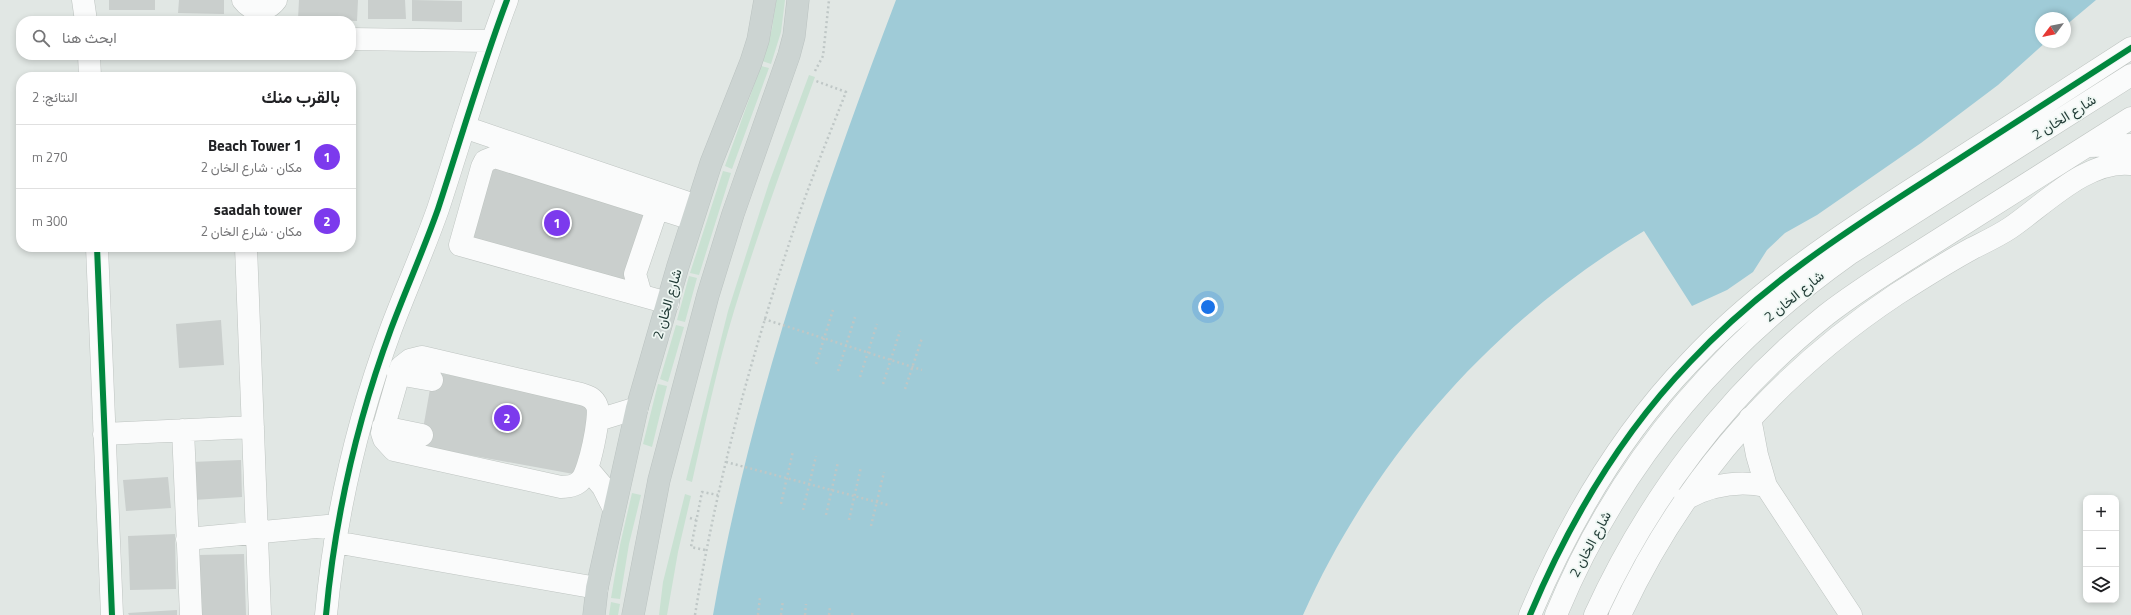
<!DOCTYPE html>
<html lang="ar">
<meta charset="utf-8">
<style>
:root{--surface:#fff;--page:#f6f6f6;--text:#202124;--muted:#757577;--line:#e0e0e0;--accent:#7c3aed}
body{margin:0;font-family:"Titillium Web",Vazirmatn,sans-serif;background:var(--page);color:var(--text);direction:rtl}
.controls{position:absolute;right:12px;bottom:12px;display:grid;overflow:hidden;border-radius:8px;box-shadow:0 2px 6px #0003}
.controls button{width:36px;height:36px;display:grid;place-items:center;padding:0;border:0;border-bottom:1px solid var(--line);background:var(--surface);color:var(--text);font:20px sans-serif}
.compass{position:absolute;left:2035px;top:12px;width:36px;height:36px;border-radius:50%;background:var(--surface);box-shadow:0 2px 6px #0003;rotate:238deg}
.you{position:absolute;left:1208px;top:307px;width:14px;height:14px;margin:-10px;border:3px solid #fff;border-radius:50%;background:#1a73e8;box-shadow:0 0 0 6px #1a73e833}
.badge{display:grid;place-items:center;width:26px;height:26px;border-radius:50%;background:var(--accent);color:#fff;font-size:13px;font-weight:700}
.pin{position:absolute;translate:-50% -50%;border:2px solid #fff;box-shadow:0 1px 4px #0006}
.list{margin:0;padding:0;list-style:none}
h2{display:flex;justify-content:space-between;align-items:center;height:52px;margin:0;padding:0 16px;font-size:17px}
h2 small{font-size:13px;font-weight:400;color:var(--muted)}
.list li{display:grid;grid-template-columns:26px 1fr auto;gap:12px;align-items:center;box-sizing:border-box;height:64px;padding:0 16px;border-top:1px solid var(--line)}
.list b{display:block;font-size:15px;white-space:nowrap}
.list p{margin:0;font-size:13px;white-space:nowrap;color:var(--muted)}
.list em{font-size:13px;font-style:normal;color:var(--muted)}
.icon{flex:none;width:22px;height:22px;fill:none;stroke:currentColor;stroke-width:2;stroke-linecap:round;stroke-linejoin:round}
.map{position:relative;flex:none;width:2131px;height:615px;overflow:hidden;direction:ltr}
.search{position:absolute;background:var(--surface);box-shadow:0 2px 6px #0003;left:16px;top:16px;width:340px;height:44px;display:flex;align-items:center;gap:10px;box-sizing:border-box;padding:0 14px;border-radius:16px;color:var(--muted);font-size:15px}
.panel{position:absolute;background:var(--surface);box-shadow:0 2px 6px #0003;left:16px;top:72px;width:340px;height:180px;border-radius:16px;direction:rtl}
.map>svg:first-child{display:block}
.green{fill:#c9e1d2}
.water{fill:#9fcbd7}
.building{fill:#cacfcd}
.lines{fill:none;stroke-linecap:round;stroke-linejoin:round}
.minor-casing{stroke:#bec4c1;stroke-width:23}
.major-casing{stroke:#bbc3c1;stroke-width:23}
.path{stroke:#bfc7c6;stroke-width:2.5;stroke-dasharray:2 3;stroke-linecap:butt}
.minor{stroke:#fafbfb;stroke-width:22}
.major{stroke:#ccd4d2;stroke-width:22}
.cycleway-casing{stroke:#eef7f3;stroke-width:8}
.cycleway{stroke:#00873e;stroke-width:6}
.labels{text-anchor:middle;stroke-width:3.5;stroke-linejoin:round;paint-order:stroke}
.street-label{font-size:14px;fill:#1f3934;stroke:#eef7f3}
</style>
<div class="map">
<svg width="2131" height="615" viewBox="0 0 2131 615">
<rect width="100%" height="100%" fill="#e1e7e4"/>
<!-- green -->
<path class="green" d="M 776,0 L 785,0 L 781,32 L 771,64 L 762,61 L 772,29 Z
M 761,66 L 769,68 L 732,169 L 725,166 Z
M 809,75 L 815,77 C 787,154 758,232 734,311 C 717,367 705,425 692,482 L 686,480 L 728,311 L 769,183 Z
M 723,171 L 731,173 L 699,275 L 690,273 Z
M 689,276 L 697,278 L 685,322 L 677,320 Z
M 676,325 L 684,327 L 668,382 L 660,379 Z
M 658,384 L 667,386 L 652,447 L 643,444 Z
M 632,493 L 641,495 L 629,544 L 620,599 L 611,598 L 620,545 Z
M 685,494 L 691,496 L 678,552 L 667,615 L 659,615 L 663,582 Z
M 611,602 L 620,604 L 618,615 L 609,615 Z"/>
<!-- water -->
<path class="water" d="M 896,0 L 2096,0 L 2065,26 L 2065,18 L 2041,18 L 2041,42 L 2046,42 L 1998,85 L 1921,143 L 1817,215 L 1785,233 L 1767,250 L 1753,272 L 1727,290 L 1692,306 L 1644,231 C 1494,321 1374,456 1303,615 L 713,615 C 750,403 820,200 896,0 Z"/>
<!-- building -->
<path class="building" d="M 109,0 L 155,0 L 155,10 L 109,10 Z
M 179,0 L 224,0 L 224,14 L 178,13 Z
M 299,0 L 358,0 L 357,21 L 298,19 Z
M 368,0 L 405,0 L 406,19 L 368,19 Z
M 412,0 L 462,1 L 462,22 L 412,21 Z
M 489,161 L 648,210 L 624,285 L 466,236 Z
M 221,320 L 224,365 L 179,368 L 176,324 Z
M 433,372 L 592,401 L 579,475 L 420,446 Z
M 241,460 L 242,497 L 193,500 L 191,462 Z
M 168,477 L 171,508 L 126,511 L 123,480 Z
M 175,534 L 176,589 L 130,590 L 128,536 Z
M 244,554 L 246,615 L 198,615 L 198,555 Z
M 177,610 L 177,615 L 129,615 L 128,613 Z"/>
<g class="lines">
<defs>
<path id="minor" d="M 83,0 L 86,21
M 243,0 C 252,12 267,12 276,0
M 351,39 L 491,41
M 89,55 L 90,77
M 464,127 L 694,205
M 2088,146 L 2131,145
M 97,247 L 112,615
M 246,247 L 260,615
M 641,295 L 635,274 L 657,209
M 668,303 L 460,245 L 482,167 L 485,161 L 495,157 L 692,219
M 422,357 L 581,394 C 588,396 594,398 597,406 C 601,416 589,473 581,480 C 576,486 568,487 561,487 L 394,450 L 384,439 L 382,433 L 401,367 L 410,360 Z
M 398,374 L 432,380
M 1750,418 L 1757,455 L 1766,486 L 1851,615
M 598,420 L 637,408
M 383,427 L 422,435
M 183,430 L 191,615
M 104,434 L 253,427
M 587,468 L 603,487 L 614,509
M 1685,499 C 1711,485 1737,480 1766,486
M 187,539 L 338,525
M 335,542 L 597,588
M 326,615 C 335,517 357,421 391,329 C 406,289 424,249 438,209 C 461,139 481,69 507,0
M 1530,615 C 1569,522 1620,435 1690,362 C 1760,287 1845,232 1931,177 C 1998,134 2064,91 2131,48
M 1556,615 C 1617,466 1718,347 1849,254 L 2131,75
M 1595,615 C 1648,499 1726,395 1826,315 C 1866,284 1909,259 1951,232 C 2011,194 2071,156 2131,118
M 1620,615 C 1682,482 1775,375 1897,294 C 1922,278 1947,262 1973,248 C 1985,242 1998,236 2010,228 C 2044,205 2087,159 2131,164"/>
<path id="major" d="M 594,615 L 597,588 L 637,408 L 678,266 L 711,163 L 751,62 L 758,40 L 765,0
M 633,615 L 659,480 L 708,295 L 733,214 L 789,55 L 794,36 L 798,0"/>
</defs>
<!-- minor casing -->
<use href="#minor" class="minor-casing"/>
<!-- major casing -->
<use href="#major" class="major-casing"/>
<!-- path -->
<path class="path" d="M 815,71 L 823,56 L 829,0
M 764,319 L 922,370
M 816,364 L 833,310
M 838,371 L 855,317
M 860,377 L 877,324
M 883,384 L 900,331
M 905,389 L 922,338
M 726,462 L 888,505
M 781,504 L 793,451
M 803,510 L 816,456
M 826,515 L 838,462
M 690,518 L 696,520
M 849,520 L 861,467
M 871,526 L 884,472
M 705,550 L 691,547 L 702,492 L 718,495
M 695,615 C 715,490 748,367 788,247 C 805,194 826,143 846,92 L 816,81
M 758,615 L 760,597
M 781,615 L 783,600
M 805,615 L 806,604
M 829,615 L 830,607
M 852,615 L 853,611"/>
<!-- minor -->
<use href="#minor" class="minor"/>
<!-- major -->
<use href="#major" class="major"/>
<defs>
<path id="cycleway" d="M 97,247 L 112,615
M 326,615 C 335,517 357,421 391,329 C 406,289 424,249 438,209 C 461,139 481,69 507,0
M 1530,615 C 1569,522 1620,435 1690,362 C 1760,287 1845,232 1931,177 C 1998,134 2064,91 2131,48"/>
</defs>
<!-- cycleway casing -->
<use href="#cycleway" class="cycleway-casing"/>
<!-- cycleway -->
<use href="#cycleway" class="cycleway"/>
</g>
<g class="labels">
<!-- street labels -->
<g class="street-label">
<text transform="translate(2064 117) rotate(-32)" y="5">شارع الخان 2</text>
<text transform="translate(1794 296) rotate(-39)" y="5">شارع الخان 2</text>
<text transform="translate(667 304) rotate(-74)" y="5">شارع الخان 2</text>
<text transform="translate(1590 544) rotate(-62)" y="5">شارع الخان 2</text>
</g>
</g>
</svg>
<div class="controls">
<button>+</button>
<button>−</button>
<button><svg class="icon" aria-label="layers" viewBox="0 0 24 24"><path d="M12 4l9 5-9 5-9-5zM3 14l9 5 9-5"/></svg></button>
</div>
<svg class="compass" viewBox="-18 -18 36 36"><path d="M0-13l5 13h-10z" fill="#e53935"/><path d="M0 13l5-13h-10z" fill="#757577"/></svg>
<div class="you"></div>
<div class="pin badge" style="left:557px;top:223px">1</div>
<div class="pin badge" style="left:507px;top:418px">2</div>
<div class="search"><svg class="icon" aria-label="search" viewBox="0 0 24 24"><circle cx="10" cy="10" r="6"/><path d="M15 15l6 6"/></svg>ابحث هنا</div>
<section class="panel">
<h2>بالقرب منك<small>النتائج: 2</small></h2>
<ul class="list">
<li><span class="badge">1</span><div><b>Beach Tower 1</b><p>مكان · شارع الخان 2</p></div><em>270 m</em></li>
<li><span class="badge">2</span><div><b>saadah tower</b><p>مكان · شارع الخان 2</p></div><em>300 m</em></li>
</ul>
</section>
</div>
